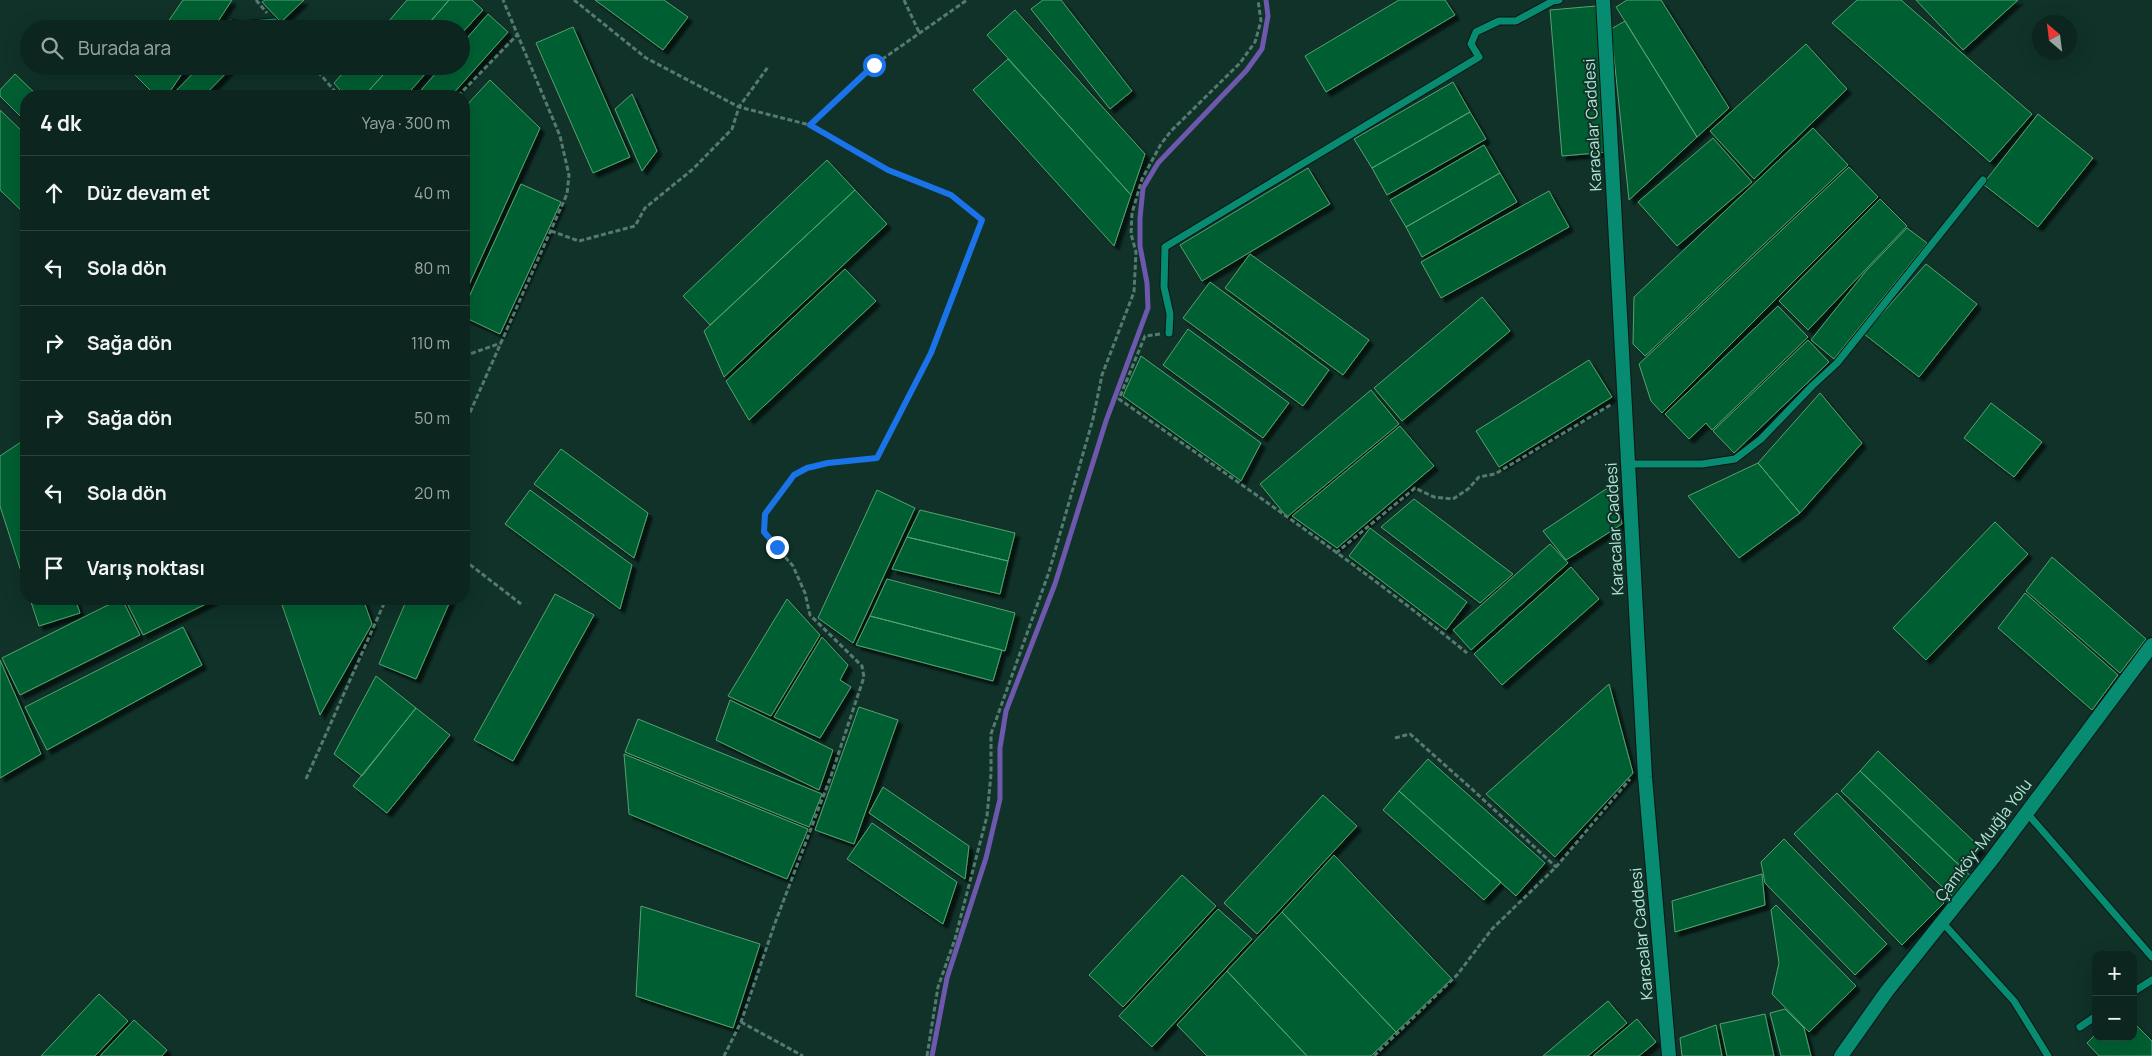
<!DOCTYPE html>
<html lang="tr">
<meta charset="utf-8">
<style>
:root{--surface:#0c261f;--page:#1a322c;--text:#f1f3f6;--muted:#9aa5a4;--line:#2c433d}
body{margin:0;font-family:Manrope,sans-serif;background:var(--page);color:var(--text)}
.controls{position:absolute;right:15px;bottom:15px;display:grid;overflow:hidden;border-radius:10px;box-shadow:0 5px 20px #0002}
.controls button{width:45px;height:45px;display:grid;place-items:center;padding:0;border:0;border-bottom:1px solid var(--line);background:var(--surface);color:var(--text);font:25px sans-serif}
.compass{position:absolute;left:2032px;top:15px;width:45px;height:45px;border-radius:50%;background:var(--surface);box-shadow:0 5px 20px #0002;rotate:332deg}
.stop{position:absolute;width:15px;height:15px;margin:-11px;border:4px solid #1a73e8;border-radius:50%;background:#fff}
.stop.end{background:#1a73e8;border-color:#fff;box-shadow:0 1px 5px #0008}
.list{margin:0;padding:0;list-style:none}
h2{display:flex;justify-content:space-between;align-items:center;height:65px;margin:0;padding:0 20px;font-size:21px}
h2 small{font-size:16px;font-weight:400;color:var(--muted)}
.list li{display:grid;grid-template-columns:32px 1fr auto;gap:15px;align-items:center;box-sizing:border-box;height:75px;padding:0 20px;border-top:1px solid var(--line)}
.list b{display:block;font-size:19px;white-space:nowrap}
.list em{font-size:16px;font-style:normal;color:var(--muted)}
.icon{flex:none;width:28px;height:28px;fill:none;stroke:currentColor;stroke-width:2;stroke-linecap:round;stroke-linejoin:round}
.map{position:relative;flex:none;width:2152px;height:1056px;overflow:hidden}
.search{position:absolute;background:var(--surface);box-shadow:0 5px 20px #0002;left:20px;top:20px;width:450px;height:55px;display:flex;align-items:center;gap:12px;box-sizing:border-box;padding:0 18px;border-radius:28px;color:var(--muted);font-size:19px}
.panel{position:absolute;background:var(--surface);box-shadow:0 5px 20px #0002;left:20px;top:90px;width:450px;height:515px;border-radius:20px}
.map>svg:first-child{display:block}
.lines{fill:none;stroke-linecap:round;stroke-linejoin:round}
.stream{stroke:#6d58ad;stroke-width:5}
.building{fill:#015e30;stroke:#56a26f;filter:url(#shadow)}
.service-casing{stroke:#091713;stroke-width:9}
.minor-casing{stroke:#091713;stroke-width:16}
.tertiary-casing{stroke:#091713;stroke-width:16}
.path{stroke:#537b6f;stroke-width:3;stroke-dasharray:5 2.5;stroke-linecap:butt}
.service{stroke:#078b71;stroke-width:7}
.minor{stroke:#078b71;stroke-width:14}
.tertiary{stroke:#078b71;stroke-width:14}
.route{stroke:#1a73e8;stroke-width:6}
.labels{text-anchor:middle;stroke-width:4;stroke-linejoin:round;paint-order:stroke}
.street-label{font-size:16px;fill:#b4e4d4;stroke:#103229}
</style>
<div class="map">
<svg width="2152" height="1056" viewBox="0 0 2152 1056">
<defs>
<filter id="shadow"><feDropShadow dx="4.5" dy="4.5" stdDeviation="1" flood-color="#0009"/></filter>
</defs>
<rect width="100%" height="100%" fill="#103229"/>
<g class="lines">
<!-- stream -->
<path class="stream" d="M 932,1056 L 947,978 L 986,858 L 1000,799 L 1000,748 L 1006,711 L 1055,584 L 1106,421 L 1148,308 L 1147,283 L 1140,246 L 1140,218 L 1143,188 L 1158,163 L 1246,71 L 1262,49 L 1268,16 L 1266,0"/>
</g>
<!-- building -->
<path class="building" d="M 183,0 L 232,0 L 213,29 L 163,29 Z
M 265,0 L 304,0 L 281,22 L 262,2 Z
M 407,0 L 449,0 L 424,29 L 382,29 Z
M 449,0 L 472,0 L 483,10 L 461,34 L 461,29 L 424,29 Z
M 595,0 L 664,0 L 688,17 L 663,50 Z
M 1043,0 L 1061,0 L 1132,91 L 1110,109 L 1031,9 Z
M 1399,0 L 1445,0 L 1455,15 L 1326,92 L 1305,56 Z
M 1627,0 L 1661,0 L 1729,108 L 1697,137 L 1616,7 Z
M 1857,0 L 1901,0 L 2032,114 L 1990,162 L 1832,23 Z
M 1916,0 L 2018,0 L 1963,50 Z
M 1596,6 L 1608,152 L 1562,156 L 1550,10 Z
M 1015,10 L 1145,154 L 1131,195 L 987,35 Z
M 488,14 L 508,32 L 451,96 L 416,96 L 442,66 L 461,66 L 461,45 Z
M 1625,21 L 1697,137 L 1629,200 L 1611,29 Z
M 573,27 L 630,157 L 593,173 L 536,43 Z
M 1806,44 L 1847,89 L 1754,179 L 1710,131 Z
M 1008,59 L 1131,195 L 1114,246 L 973,90 Z
M 138,66 L 187,66 L 167,96 L 156,96 L 133,73 Z
M 200,66 L 229,66 L 231,68 L 204,96 L 171,96 Z
M 349,66 L 391,66 L 364,96 L 345,96 L 334,83 Z
M 391,66 L 432,66 L 406,96 L 364,96 Z
M 15,74 L 38,96 L 26,96 L 26,122 L 0,96 L 0,90 Z
M 490,80 L 540,128 L 464,296 L 464,108 Z
M 1453,82 L 1470,112 L 1372,168 L 1354,139 Z
M 632,94 L 657,151 L 642,171 L 615,109 Z
M 0,110 L 26,135 L 26,215 L 0,190 Z
M 1470,112 L 1486,139 L 1387,195 L 1372,168 Z
M 2038,114 L 2093,158 L 2038,227 L 1983,184 Z
M 1813,128 L 1848,165 L 1645,356 L 1633,344 L 1634,297 Z
M 1713,138 L 1752,182 L 1677,246 L 1638,202 Z
M 1484,145 L 1500,173 L 1406,227 L 1390,200 Z
M 827,160 L 855,190 L 710,325 L 683,296 Z
M 1849,167 L 1878,197 L 1662,413 L 1651,401 L 1639,364 Z
M 1308,168 L 1330,204 L 1202,281 L 1180,245 Z
M 1500,173 L 1517,202 L 1422,257 L 1406,227 Z
M 521,184 L 561,202 L 500,334 L 464,317 L 464,308 Z
M 855,190 L 887,224 L 724,377 L 704,331 Z
M 1549,191 L 1569,227 L 1441,298 L 1421,262 Z
M 1880,199 L 1907,226 L 1808,330 L 1779,301 Z
M 1907,228 L 1927,243 L 1834,359 L 1811,340 L 1866,271 Z
M 1250,254 L 1369,340 L 1343,375 L 1225,288 Z
M 1926,264 L 1977,304 L 1919,377 L 1864,334 Z
M 845,269 L 876,301 L 749,420 L 726,381 Z
M 1210,282 L 1329,370 L 1303,406 L 1183,318 Z
M 1482,297 L 1510,331 L 1402,421 L 1374,388 Z
M 1778,306 L 1808,337 L 1712,430 L 1706,423 L 1689,439 L 1665,414 Z
M 1188,329 L 1289,403 L 1263,438 L 1163,365 Z
M 1808,340 L 1829,362 L 1734,453 L 1713,431 Z
M 1141,356 L 1261,443 L 1241,481 L 1123,396 Z
M 1589,360 L 1612,397 L 1499,467 L 1476,431 Z
M 1371,390 L 1399,424 L 1287,517 L 1260,484 Z
M 1820,393 L 1862,443 L 1800,513 L 1758,463 Z
M 1991,403 L 2042,442 L 2014,477 L 1964,438 Z
M 1400,426 L 1434,466 L 1337,548 L 1292,516 Z
M 24,440 L 26,448 L 26,587 L 0,506 L 0,456 Z
M 561,449 L 648,513 L 634,558 L 534,484 Z
M 1758,463 L 1800,513 L 1739,558 L 1688,496 Z
M 1612,485 L 1622,524 L 1566,560 L 1543,531 Z
M 530,490 L 632,565 L 620,609 L 505,524 Z
M 877,490 L 915,508 L 853,643 L 818,618 Z
M 1414,499 L 1513,574 L 1480,603 L 1381,527 Z
M 920,510 L 1015,533 L 1008,561 L 907,537 Z
M 1995,522 L 2028,554 L 1926,660 L 1893,628 Z
M 1370,528 L 1467,602 L 1446,630 L 1349,556 Z
M 907,537 L 1008,561 L 1000,594 L 892,569 Z
M 1550,544 L 1568,563 L 1471,650 L 1453,630 Z
M 2052,557 L 2146,639 L 2120,673 L 2026,591 Z
M 1571,567 L 1599,599 L 1502,685 L 1474,654 Z
M 887,579 L 1015,613 L 1005,651 L 870,616 Z
M 2025,593 L 2118,675 L 2092,710 L 1998,628 Z
M 555,594 L 594,615 L 513,761 L 474,740 Z
M 30,599 L 75,599 L 80,613 L 39,626 Z
M 120,599 L 122,599 L 140,635 L 20,695 L 2,658 Z
M 125,599 L 216,599 L 143,635 Z
M 280,599 L 363,599 L 372,624 L 320,715 Z
M 407,599 L 451,599 L 416,679 L 379,664 Z
M 787,599 L 820,635 L 771,716 L 728,696 Z
M 870,616 L 1002,650 L 993,681 L 856,645 Z
M 183,627 L 202,665 L 47,750 L 25,707 Z
M 822,637 L 848,665 L 840,680 L 851,687 L 820,738 L 774,717 Z
M 0,660 L 41,754 L 0,778 Z
M 376,676 L 416,708 L 362,776 L 334,754 Z
M 1609,684 L 1633,773 L 1555,857 L 1486,794 Z
M 730,700 L 833,750 L 819,790 L 716,740 Z
M 859,707 L 898,720 L 854,844 L 815,830 Z
M 416,708 L 450,735 L 387,813 L 353,786 Z
M 638,719 L 822,794 L 809,827 L 625,752 Z
M 1878,751 L 1981,848 L 1962,868 L 1860,771 Z
M 624,754 L 808,829 L 787,879 L 629,814 Z
M 1428,759 L 1545,863 L 1516,896 L 1399,791 Z
M 1860,771 L 1972,877 L 1953,897 L 1841,791 Z
M 883,787 L 969,846 L 965,879 L 869,813 Z
M 1399,791 L 1501,882 L 1484,900 L 1383,810 Z
M 1837,793 L 1944,903 L 1902,945 L 1794,834 Z
M 1323,795 L 1357,826 L 1257,934 L 1224,903 Z
M 872,823 L 957,882 L 943,924 L 847,859 Z
M 1784,839 L 1887,944 L 1855,975 L 1765,883 L 1761,862 Z
M 1334,855 L 1452,979 L 1396,1032 L 1282,912 Z
M 1762,874 L 1765,905 L 1675,932 L 1672,901 Z
M 1182,875 L 1216,906 L 1123,1007 L 1089,975 Z
M 1776,905 L 1856,986 L 1809,1032 L 1772,994 L 1779,963 L 1771,910 Z
M 641,906 L 760,944 L 733,1028 L 636,996 Z
M 1218,909 L 1252,939 L 1152,1047 L 1119,1016 Z
M 1282,912 L 1396,1032 L 1371,1056 L 1307,1056 L 1227,971 Z
M 1227,971 L 1307,1056 L 1207,1056 L 1177,1025 Z
M 99,994 L 128,1021 L 95,1056 L 41,1056 Z
M 1608,1001 L 1627,1023 L 1588,1056 L 1543,1056 Z
M 1785,1009 L 1804,1028 L 1811,1056 L 1781,1056 L 1770,1013 Z
M 1765,1014 L 1774,1056 L 1727,1056 L 1720,1024 Z
M 1637,1019 L 1656,1042 L 1639,1056 L 1593,1056 Z
M 134,1020 L 167,1050 L 162,1056 L 100,1056 Z
M 2133,1022 L 2152,1041 L 2152,1056 L 2099,1056 L 2087,1043 L 2096,1034 L 2096,1037 L 2133,1037 Z
M 1716,1025 L 1722,1056 L 1682,1056 L 1680,1038 Z"/>
<g class="lines">
<defs>
<path id="service" d="M 230,23 L 241,25 L 274,22
M 1169,333 L 1170,314 L 1164,287 L 1165,247 L 1479,57 L 1471,44 L 1476,32 L 1499,21 L 1516,21 L 1553,1 L 1559,0
M 1628,464 L 1702,464 L 1735,459 L 1761,439 L 1812,386 L 1837,363 L 1983,180
M 2027,813 L 2152,957
M 1942,922 L 2014,1001 L 2048,1056
M 2133,992 L 2152,980
M 2080,1027 L 2096,1016"/>
<path id="minor" d="M 1603,0 L 1645,777 L 1669,1056"/>
<path id="tertiary" d="M 1841,1056 L 1887,991 L 1990,862 L 2152,645"/>
</defs>
<!-- service casing -->
<use href="#service" class="service-casing"/>
<!-- minor casing -->
<use href="#minor" class="minor-casing"/>
<!-- tertiary casing -->
<use href="#tertiary" class="tertiary-casing"/>
<!-- path -->
<path class="path" d="M 256,0 L 267,13
M 574,0 L 646,58 L 739,107 L 810,125 L 887,170 L 951,195 L 982,220 L 931,353 L 877,458 L 828,463 L 807,468 L 794,475 L 765,514 L 763,532 L 793,566 L 805,593 L 810,615 L 862,666 L 864,677 L 831,776 L 775,923 L 741,1022 L 724,1056
M 904,0 L 919,32
M 313,66 L 339,96
M 458,96 L 517,35
M 810,125 L 874,65 L 967,0
M 551,231 L 579,241 L 635,226 L 645,208 L 693,169 L 732,129 L 739,107 L 768,67
M 1160,334 L 1145,336 L 1119,399 C 1236,481 1356,562 1467,653
M 464,356 L 501,343
M 464,426 L 567,194 L 569,175 L 560,136 L 503,0
M 1336,553 L 1415,488 L 1434,497 L 1453,499 L 1468,489 L 1479,477 L 1495,474 L 1612,404
M 464,560 L 521,604
M 1395,738 L 1410,734 L 1473,790 L 1556,867
M 306,779 L 386,599
M 741,1022 L 803,1056
M 927,1056 L 938,987 L 955,939 L 987,816 L 991,774 L 991,734 L 1049,572 L 1093,419 L 1102,375 L 1134,292 L 1136,252 L 1131,234 L 1132,213 L 1142,179 L 1161,144 L 1171,131 L 1240,63 L 1255,42 L 1261,21 L 1258,0
M 1374,1056 L 1457,975 L 1492,929 L 1556,867 L 1630,779"/>
<!-- service -->
<use href="#service" class="service"/>
<!-- minor -->
<use href="#minor" class="minor"/>
<!-- tertiary -->
<use href="#tertiary" class="tertiary"/>
</g>
<g class="lines">
<!-- route -->
<path class="route" d="M 777,547 L 764,532 L 765,514 L 794,475 L 807,468 L 828,463 L 877,458 L 931,353 L 982,220 L 951,195 L 888,170 L 810,125 L 874,65"/>
</g>
<g class="labels">
<!-- street labels -->
<g class="street-label">
<text transform="translate(1592 125) rotate(-93)" y="6">Karacalar Caddesi</text>
<text transform="translate(1614 529) rotate(-93)" y="6">Karacalar Caddesi</text>
<text transform="translate(1983 840) rotate(-53)" y="6">Çamköy-Muığla Yolu</text>
<text transform="translate(1641 934) rotate(-95)" y="6">Karacalar Caddesi</text>
</g>
</g>
</svg>
<div class="controls">
<button>+</button>
<button>−</button>
</div>
<svg class="compass" viewBox="-18 -18 36 36"><path d="M0-13l5 13h-10z" fill="#e53935"/><path d="M0 13l5-13h-10z" fill="#9aa5a4"/></svg>
<div class="stop" style="left:874px;top:65px"></div>
<div class="stop end" style="left:777px;top:547px"></div>
<div class="search"><svg class="icon" aria-label="search" viewBox="0 0 24 24"><circle cx="10" cy="10" r="6"/><path d="M15 15l6 6"/></svg>Burada ara</div>
<section class="panel">
<h2>4 dk<small>Yaya · 300 m</small></h2>
<ul class="list">
<li><svg class="icon" aria-label="ahead" viewBox="0 0 24 24"><path d="M12 20V5M6 11l6-6 6 6"/></svg><div><b>Düz devam et</b></div><em>40 m</em></li>
<li><svg class="icon" aria-label="left" viewBox="0 0 24 24"><path d="M17 20v-9H6M10 6l-5 5 5 5"/></svg><div><b>Sola dön</b></div><em>80 m</em></li>
<li><svg class="icon" aria-label="right" viewBox="0 0 24 24"><path d="M7 20v-9h11M14 6l5 5-5 5"/></svg><div><b>Sağa dön</b></div><em>110 m</em></li>
<li><svg class="icon" aria-label="right" viewBox="0 0 24 24"><path d="M7 20v-9h11M14 6l5 5-5 5"/></svg><div><b>Sağa dön</b></div><em>50 m</em></li>
<li><svg class="icon" aria-label="left" viewBox="0 0 24 24"><path d="M17 20v-9H6M10 6l-5 5 5 5"/></svg><div><b>Sola dön</b></div><em>20 m</em></li>
<li><svg class="icon" aria-label="arrive" viewBox="0 0 24 24"><path d="M6 21V4h12l-3 4 3 4H6"/></svg><div><b>Varış noktası</b></div></li>
</ul>
</section>
</div>
